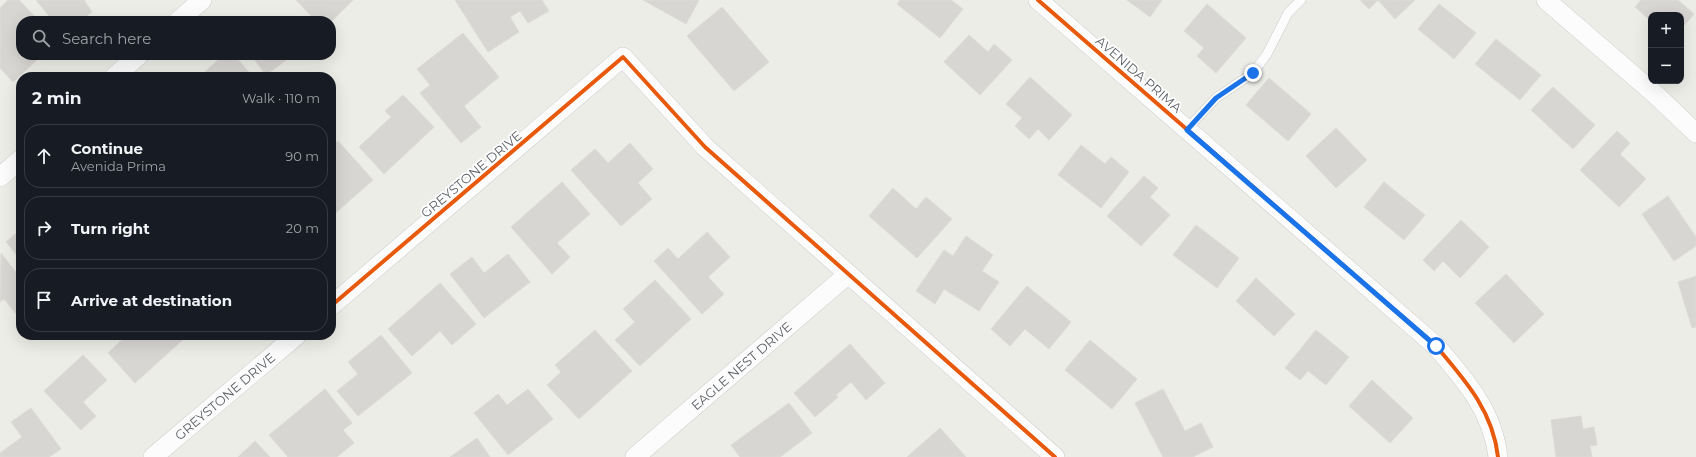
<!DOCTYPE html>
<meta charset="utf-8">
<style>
:root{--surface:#171b24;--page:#20242c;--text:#f1f3f6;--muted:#9ea1a6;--line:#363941}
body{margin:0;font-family:Montserrat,sans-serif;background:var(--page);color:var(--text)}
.controls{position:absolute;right:12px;top:12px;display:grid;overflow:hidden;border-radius:8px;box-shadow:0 4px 16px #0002}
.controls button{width:36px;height:36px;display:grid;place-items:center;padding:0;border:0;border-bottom:1px solid var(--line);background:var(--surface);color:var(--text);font:20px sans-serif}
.stop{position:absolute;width:12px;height:12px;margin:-9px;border:3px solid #1a73e8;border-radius:50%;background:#fff}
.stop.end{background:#1a73e8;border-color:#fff;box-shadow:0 1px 4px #0008}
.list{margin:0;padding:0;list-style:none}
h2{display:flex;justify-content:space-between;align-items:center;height:52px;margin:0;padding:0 16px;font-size:17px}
h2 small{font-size:13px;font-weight:400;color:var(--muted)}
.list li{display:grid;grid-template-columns:26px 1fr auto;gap:12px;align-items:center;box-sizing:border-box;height:64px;margin:0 8px 8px;padding:0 8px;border:1px solid var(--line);border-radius:16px}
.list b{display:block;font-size:15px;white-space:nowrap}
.list p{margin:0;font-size:13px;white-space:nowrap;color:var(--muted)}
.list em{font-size:13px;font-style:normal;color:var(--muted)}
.icon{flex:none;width:22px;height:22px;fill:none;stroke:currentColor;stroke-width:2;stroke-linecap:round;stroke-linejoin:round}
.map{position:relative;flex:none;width:1696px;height:457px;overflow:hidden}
.search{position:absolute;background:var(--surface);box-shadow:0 4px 16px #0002;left:16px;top:16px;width:320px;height:44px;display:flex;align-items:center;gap:10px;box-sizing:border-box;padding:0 14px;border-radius:16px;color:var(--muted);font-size:15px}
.panel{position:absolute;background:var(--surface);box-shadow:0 4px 16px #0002;left:16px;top:72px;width:320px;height:268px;border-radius:16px}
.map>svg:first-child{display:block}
.building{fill:#d7d6d3;stroke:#dcdbd7}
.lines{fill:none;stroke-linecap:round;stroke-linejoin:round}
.lane-casing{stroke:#cbcbca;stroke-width:10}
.street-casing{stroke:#cbcbca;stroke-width:20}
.lane{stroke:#fcfcfc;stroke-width:9}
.street{stroke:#fcfcfc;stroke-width:19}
.cycleway-casing{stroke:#fff;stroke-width:6}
.cycleway{stroke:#e8590c;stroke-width:4}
.route{stroke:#1a73e8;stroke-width:5}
.labels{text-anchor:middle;stroke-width:3.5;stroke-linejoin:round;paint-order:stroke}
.street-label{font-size:13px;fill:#5d6166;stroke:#fff}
</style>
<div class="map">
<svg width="1696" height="457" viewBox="0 0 1696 457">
<rect width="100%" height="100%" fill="#edede8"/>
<!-- building -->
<path class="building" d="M 8,0 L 19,0 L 37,19 L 35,21 L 21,21 L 21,34 L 17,38 L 21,43 L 21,55 L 32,55 L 37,60 L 13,82 L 0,68 L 0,8 Z
M 36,0 L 84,0 L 92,12 L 81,21 L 53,21 Z
M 296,0 L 353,0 L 331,22 L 316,21 Z
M 455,0 L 542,0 L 549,11 L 528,23 L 520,11 L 510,17 L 519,32 L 488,52 Z
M 643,0 L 699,0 L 686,24 Z
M 900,0 L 951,0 L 963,9 L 940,38 L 897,4 Z
M 1127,0 L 1162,0 L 1150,17 Z
M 1360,0 L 1415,0 L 1395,19 L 1378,0 L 1369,9 Z
M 1641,0 L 1678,0 L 1694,14 L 1681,29 L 1681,15 L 1651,15 L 1651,21 L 1635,7 Z
M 1207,4 L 1246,38 L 1216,73 L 1197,56 L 1204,48 L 1184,31 Z
M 1439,4 L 1476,33 L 1454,59 L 1418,29 Z
M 722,7 L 769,62 L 734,91 L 687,36 Z
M 463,33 L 499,77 L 464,106 L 481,127 L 461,143 L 420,93 L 430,85 L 417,69 Z
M 969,35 L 988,52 L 994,44 L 1012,60 L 980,95 L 944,62 Z
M 1496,39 L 1541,75 L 1520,100 L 1475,64 Z
M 224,55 L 234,55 L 253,77 L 199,77 Z
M 251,55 L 293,55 L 266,75 Z
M 1030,77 L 1072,115 L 1049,140 L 1038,129 L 1029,139 L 1015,126 L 1022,118 L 1006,104 Z
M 1269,78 L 1311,114 L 1288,141 L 1246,105 Z
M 1553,87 L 1595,125 L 1573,149 L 1531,110 Z
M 403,95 L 434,127 L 384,174 L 359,147 L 391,117 L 385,111 Z
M 1336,128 L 1367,160 L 1336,188 L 1306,156 Z
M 1617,131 L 1630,143 L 1620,154 L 1646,179 L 1619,207 L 1580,170 Z
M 338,141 L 373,180 L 331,217 L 331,147 Z
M 630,143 L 653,169 L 638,183 L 652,199 L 621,226 L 571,170 L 595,149 L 608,163 Z
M 1081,145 L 1105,164 L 1111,157 L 1129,172 L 1101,208 L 1058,175 Z
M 1144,176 L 1158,188 L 1150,197 L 1170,215 L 1141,246 L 1107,216 Z
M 562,182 L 590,214 L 557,243 L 570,257 L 552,274 L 511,227 Z
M 1384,182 L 1425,215 L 1404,240 L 1364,207 Z
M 893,188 L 916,209 L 926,197 L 952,219 L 917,258 L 869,216 Z
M 1668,196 L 1696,237 L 1696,246 L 1674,261 L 1642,214 Z
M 1461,220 L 1489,247 L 1460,278 L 1443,261 L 1434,271 L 1423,260 Z
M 1196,225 L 1239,258 L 1217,288 L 1173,255 Z
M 21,229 L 21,260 L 6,242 Z
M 707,232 L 730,257 L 708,277 L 724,294 L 702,314 L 654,261 L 668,248 L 678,259 Z
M 966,236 L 993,255 L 982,271 L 999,282 L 979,311 L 944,289 L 935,304 L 916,291 L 944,250 L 953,256 Z
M 1,253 L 21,279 L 21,312 L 17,315 L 4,299 L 0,302 Z
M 508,254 L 530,282 L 484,318 L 450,274 L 472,257 L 484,273 Z
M 1506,274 L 1544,314 L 1514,343 L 1475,303 Z
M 1696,276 L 1696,327 L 1692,328 L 1678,282 Z
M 1256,278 L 1295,314 L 1274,336 L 1236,301 Z
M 655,280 L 691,319 L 640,366 L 615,340 L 635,322 L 623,309 Z
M 440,283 L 476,324 L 452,345 L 440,331 L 412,356 L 388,329 Z
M 1027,286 L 1071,322 L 1049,349 L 1025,329 L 1010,346 L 991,329 Z
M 595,330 L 632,371 L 579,419 L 547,385 L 561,372 L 555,365 Z
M 1316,330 L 1349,357 L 1326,385 L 1308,371 L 1300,380 L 1285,368 Z
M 127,335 L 188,335 L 135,383 L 108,353 Z
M 381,335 L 412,373 L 358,416 L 337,391 L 358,374 L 348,362 Z
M 1090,340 L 1137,379 L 1112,409 L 1065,370 Z
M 850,344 L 885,383 L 866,400 L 851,382 L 836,395 L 838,397 L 815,417 L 794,393 Z
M 83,355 L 107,380 L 83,402 L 96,416 L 81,430 L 44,391 Z
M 1372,380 L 1413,418 L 1390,443 L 1349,406 Z
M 325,389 L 352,423 L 343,430 L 354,443 L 337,457 L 288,457 L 269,435 Z
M 528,389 L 553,419 L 508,455 L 474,413 L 498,394 L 507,405 Z
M 1163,389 L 1185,431 L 1201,423 L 1213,447 L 1193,457 L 1163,457 L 1135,403 Z
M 789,403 L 812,433 L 780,457 L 740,457 L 731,445 Z
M 31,408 L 61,449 L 49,457 L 0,457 L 0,453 L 22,437 L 11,422 Z
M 1581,416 L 1583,429 L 1594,427 L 1597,445 L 1590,446 L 1592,457 L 1556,457 L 1551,420 Z
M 940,428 L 966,457 L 907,457 Z
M 477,438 L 490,457 L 450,457 Z
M 255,441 L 270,457 L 238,457 Z"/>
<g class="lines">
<defs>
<path id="lane" d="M 1187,129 L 1216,98 L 1253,73 L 1267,54 L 1288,13 L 1301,0"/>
<g id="street">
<path d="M 1038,0 L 1436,346 C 1465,380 1493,411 1498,457"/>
<path d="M 1546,0 L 1656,95 L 1696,133"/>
<path d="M 178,21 L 202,0"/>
<path d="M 114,77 L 139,55"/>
<path d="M 0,177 L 21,159"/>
<path d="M 331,306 L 623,57 L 705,147 L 1055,457"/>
<path id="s1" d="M 153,457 L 297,335"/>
<path id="s2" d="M 635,457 L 847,275"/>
</g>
</defs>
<!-- lane casing -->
<use href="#lane" class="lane-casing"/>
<!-- street casing -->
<use href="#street" class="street-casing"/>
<!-- lane -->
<use href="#lane" class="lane"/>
<!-- street -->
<use href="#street" class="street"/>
<defs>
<path id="cycleway" d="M 1038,0 L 1436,346 C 1465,380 1493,411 1498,457
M 331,306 L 623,57 L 705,147 L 1055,457"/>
</defs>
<!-- cycleway casing -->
<use href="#cycleway" class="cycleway-casing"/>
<!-- cycleway -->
<use href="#cycleway" class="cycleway"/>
</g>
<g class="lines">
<!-- route -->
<path class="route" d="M 1253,73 L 1216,98 L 1187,130 L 1436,346"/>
</g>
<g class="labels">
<!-- street labels -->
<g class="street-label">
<text transform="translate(1139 74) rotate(41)" y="5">AVENIDA PRIMA</text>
<text transform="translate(471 174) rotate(-40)" y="5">GREYSTONE DRIVE</text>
<text dy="5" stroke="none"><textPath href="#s2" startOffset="140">EAGLE NEST DRIVE</textPath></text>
<text dy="5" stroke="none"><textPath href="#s1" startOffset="94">GREYSTONE DRIVE</textPath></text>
</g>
</g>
</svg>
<div class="controls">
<button>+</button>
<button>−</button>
</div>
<div class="stop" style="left:1436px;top:346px"></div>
<div class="stop end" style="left:1253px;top:73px"></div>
<div class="search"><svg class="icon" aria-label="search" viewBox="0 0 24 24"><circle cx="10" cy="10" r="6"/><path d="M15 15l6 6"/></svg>Search here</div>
<section class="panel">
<h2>2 min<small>Walk · 110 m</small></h2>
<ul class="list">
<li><svg class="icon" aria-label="ahead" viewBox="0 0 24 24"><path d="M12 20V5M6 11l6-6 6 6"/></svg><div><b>Continue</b><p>Avenida Prima</p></div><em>90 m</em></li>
<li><svg class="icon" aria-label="right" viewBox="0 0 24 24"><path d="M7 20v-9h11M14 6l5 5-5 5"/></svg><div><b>Turn right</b></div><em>20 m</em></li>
<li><svg class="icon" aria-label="arrive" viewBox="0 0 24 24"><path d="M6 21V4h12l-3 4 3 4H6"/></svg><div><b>Arrive at destination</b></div></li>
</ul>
</section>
</div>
